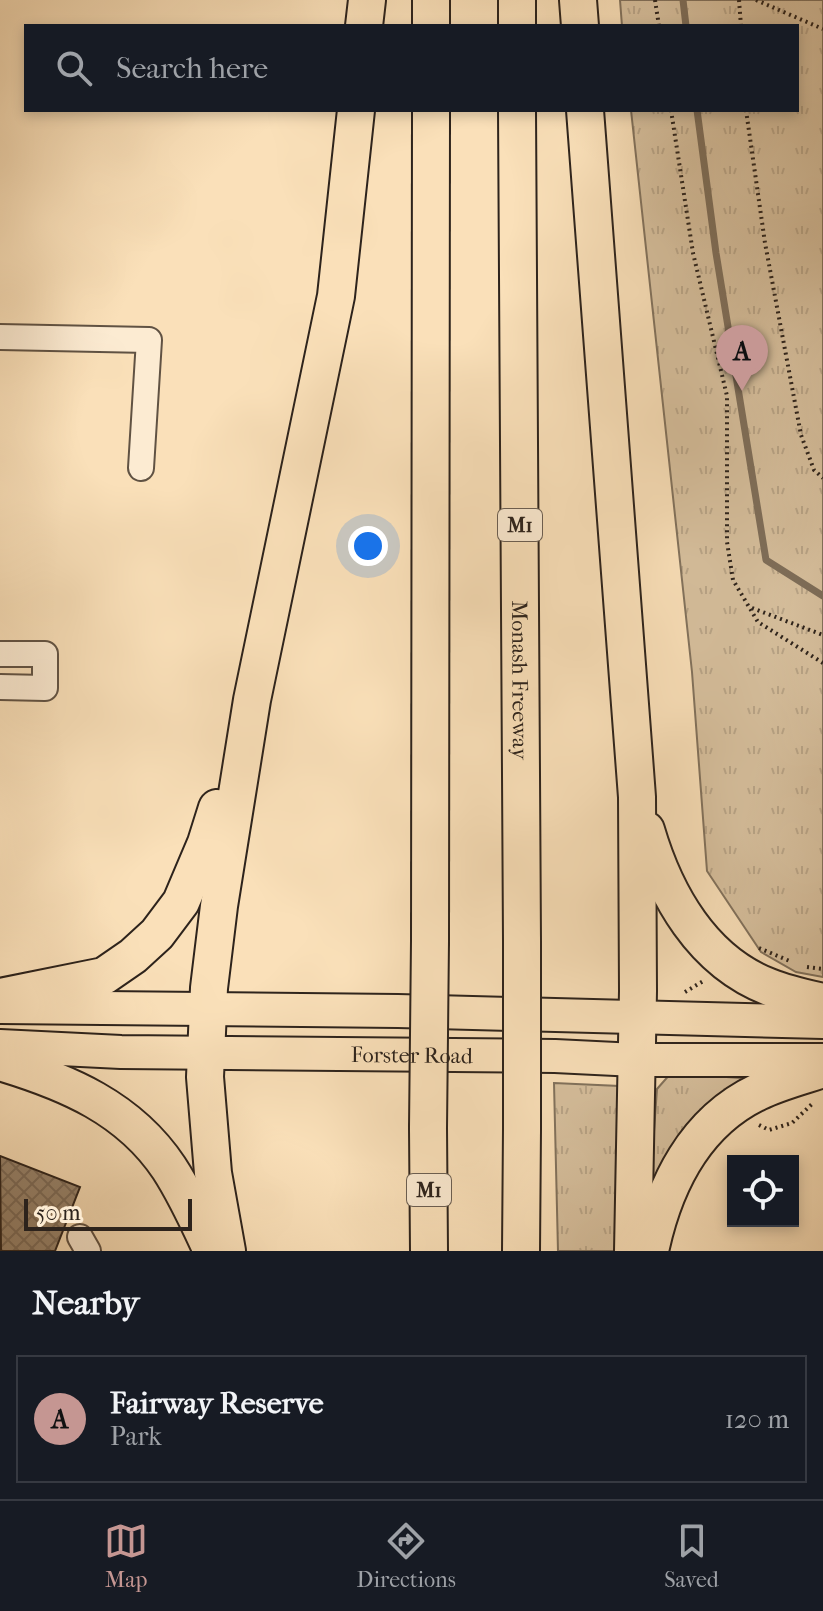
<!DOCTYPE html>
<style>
:root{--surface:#171b24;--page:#20242c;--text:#f1f3f6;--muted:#9ea1a6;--line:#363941;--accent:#c59692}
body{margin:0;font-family:"IM FELL French Canon",serif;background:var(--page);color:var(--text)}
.controls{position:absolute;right:24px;bottom:24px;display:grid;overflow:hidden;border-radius:0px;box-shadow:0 4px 12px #0003}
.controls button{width:72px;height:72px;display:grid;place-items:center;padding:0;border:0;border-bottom:2px solid var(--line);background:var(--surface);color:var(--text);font:40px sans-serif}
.scale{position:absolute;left:24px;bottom:20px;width:168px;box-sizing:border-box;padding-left:8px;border:4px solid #2d231c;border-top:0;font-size:22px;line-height:28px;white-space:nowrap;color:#2d231c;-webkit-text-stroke:6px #fcebd2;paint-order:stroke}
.you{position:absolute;left:368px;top:546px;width:28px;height:28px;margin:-20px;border:6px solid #fff;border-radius:50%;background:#1a73e8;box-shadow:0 0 0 12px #1a73e833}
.badge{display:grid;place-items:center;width:52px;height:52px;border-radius:50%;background:var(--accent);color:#111;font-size:26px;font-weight:700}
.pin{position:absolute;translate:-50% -66px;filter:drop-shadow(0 2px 4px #0008)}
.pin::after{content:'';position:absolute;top:42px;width:28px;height:24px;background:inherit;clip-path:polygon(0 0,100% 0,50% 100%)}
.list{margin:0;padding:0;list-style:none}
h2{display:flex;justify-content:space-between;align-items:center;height:104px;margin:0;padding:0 32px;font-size:34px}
h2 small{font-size:26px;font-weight:400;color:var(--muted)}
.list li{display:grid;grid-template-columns:52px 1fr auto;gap:24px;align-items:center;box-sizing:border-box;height:128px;margin:0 16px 16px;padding:0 16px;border:2px solid var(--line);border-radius:0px}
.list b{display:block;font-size:30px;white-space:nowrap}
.list p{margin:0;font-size:26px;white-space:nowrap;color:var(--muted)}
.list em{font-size:26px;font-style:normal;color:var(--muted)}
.icon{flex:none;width:44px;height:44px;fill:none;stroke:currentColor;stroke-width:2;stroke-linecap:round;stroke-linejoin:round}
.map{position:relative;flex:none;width:823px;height:1251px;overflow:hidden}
.search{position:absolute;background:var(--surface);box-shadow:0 4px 12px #0003;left:24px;right:24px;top:24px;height:88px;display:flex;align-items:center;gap:20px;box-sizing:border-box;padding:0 28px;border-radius:0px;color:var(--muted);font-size:30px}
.sheet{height:248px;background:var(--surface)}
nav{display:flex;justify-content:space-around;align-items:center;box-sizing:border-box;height:112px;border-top:2px solid var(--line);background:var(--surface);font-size:22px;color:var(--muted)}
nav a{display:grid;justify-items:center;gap:4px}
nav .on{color:var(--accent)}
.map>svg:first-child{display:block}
.grass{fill:url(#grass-tufts);stroke:#82725d;stroke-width:2}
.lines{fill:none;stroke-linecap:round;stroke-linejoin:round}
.stream{stroke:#7e6e5a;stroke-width:7}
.building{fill:url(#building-cross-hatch);stroke:#2d231c;stroke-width:2}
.minor-casing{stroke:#605243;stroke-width:28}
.major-casing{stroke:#2d231c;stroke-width:36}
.highway-casing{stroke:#2d231c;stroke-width:40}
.path{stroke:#2d231c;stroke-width:4;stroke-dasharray:2 4;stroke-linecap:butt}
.minor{stroke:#fcebd2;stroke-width:24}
.major{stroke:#fae0b9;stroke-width:32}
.highway{stroke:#fae0b9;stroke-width:36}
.highway-bridge-casing{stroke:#2d231c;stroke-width:40;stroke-linecap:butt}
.highway-bridge{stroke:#fae0b9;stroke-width:36}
.labels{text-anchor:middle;stroke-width:7;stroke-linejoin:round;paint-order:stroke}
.shield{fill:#fcebd2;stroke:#6b5f53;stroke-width:2}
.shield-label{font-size:20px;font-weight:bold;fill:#2d231c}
.street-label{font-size:22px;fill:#2d231c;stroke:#fcebd2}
</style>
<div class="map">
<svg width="823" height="1251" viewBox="0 0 823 1251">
<defs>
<pattern id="grass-tufts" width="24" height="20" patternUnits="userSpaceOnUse" patternTransform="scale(2)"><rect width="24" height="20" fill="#d7c09e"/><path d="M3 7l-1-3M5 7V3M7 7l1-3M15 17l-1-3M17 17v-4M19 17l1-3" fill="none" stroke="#b9a588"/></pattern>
<pattern id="building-cross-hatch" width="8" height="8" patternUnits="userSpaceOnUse" patternTransform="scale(2)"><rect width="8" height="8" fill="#98856e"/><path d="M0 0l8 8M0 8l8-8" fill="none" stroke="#7c6c5a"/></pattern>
</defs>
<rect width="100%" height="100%" fill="#fae0b9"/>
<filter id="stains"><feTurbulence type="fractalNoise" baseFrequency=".0025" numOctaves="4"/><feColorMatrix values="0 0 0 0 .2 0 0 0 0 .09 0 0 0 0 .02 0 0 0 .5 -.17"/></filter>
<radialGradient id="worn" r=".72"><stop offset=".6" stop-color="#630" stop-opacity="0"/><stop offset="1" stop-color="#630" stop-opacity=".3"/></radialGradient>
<!-- grass -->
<path class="grass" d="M 620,0 L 823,0 L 823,977 L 796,972 L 761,952 L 707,871 L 692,672 L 631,110 L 797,110 L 797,26 L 622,26 Z
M 671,1073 L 740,1078 L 741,1085 L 659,1189 L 650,1187 L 657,1089 Z
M 554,1083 L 619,1086 L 618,1251 L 558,1251 Z"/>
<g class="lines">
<!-- stream -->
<path class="stream" d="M 683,0 L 686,26
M 697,110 L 716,253 L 766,560 L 823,596"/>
</g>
<!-- building -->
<path class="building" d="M 0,1156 L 80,1187 L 55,1251 L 1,1251 Z"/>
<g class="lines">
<defs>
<path id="minor" d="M 0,337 L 149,340 L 141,468
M 0,654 L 45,654 L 45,688 L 0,687
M 80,1237 L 88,1251"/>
<g id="major">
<path d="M 0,1007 L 398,1011 L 823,1022"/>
<path id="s1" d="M 0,1046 L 121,1052 L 555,1056 L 636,1060 L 823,1060"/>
</g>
<g id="highway">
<path d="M 517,0 L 517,26"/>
<path d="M 578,0 L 580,26"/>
<path d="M 364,26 L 367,0"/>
<path d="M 431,26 L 431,0"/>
<path id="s2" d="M 517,110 L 522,941"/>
<path d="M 585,110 L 637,797 L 638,991 L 633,1251"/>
<path d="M 646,830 C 665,895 702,961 769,987 C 786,994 805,998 823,1002"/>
<path d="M 430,941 L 431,110"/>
<path d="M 0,997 L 104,976 L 133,956 L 157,934 L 181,902 L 206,843 L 217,808"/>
<path d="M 0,1062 C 67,1082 129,1108 169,1168 C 186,1194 199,1223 212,1251"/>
<path d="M 428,1128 L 429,1251"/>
<path d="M 227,1251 L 213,1173 L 205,1077 L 209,988 L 219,906 L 252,700 L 336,296 L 356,110"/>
<path d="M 521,1251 L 522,1129"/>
<path d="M 650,1251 C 664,1185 695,1122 758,1092 C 778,1082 802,1076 823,1069"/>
</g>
</defs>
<!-- minor casing -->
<use href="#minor" class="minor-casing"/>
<!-- major casing -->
<use href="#major" class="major-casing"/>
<!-- highway casing -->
<use href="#highway" class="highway-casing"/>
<!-- path -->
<path class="path" d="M 655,0 L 659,26
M 739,0 L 741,26
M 756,0 L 823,29
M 671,110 L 693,253 L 727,396 L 727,542 L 733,580 L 758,622 L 823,663
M 746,110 L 765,243 L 801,435 L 814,470 L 823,478
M 752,608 L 823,635
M 759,948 L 792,962
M 807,967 L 823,969
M 685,992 L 705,980
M 759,1125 L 769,1130 L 792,1123 L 812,1104"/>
<!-- minor -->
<use href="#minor" class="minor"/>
<!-- major -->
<use href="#major" class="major"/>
<!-- highway -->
<use href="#highway" class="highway"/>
<defs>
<path id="highway-bridge" d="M 428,1128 L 430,941
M 522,1129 L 522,941"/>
</defs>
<!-- highway-bridge casing -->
<use href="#highway-bridge" class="highway-bridge-casing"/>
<!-- highway-bridge -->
<use href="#highway-bridge" class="highway-bridge"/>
</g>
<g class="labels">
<!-- shield labels -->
<g class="shield">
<rect x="498" y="509" width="44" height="32" rx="6"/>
<rect x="407" y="1174" width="44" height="32" rx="6"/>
</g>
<g class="shield-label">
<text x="520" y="532">M1</text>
<text x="429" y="1197">M1</text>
</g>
<!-- street labels -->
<g class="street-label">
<text dy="8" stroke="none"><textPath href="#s2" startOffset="570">Monash Freeway</textPath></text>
<text dy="8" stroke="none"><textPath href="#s1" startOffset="412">Forster Road</textPath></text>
</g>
</g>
<rect width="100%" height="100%" filter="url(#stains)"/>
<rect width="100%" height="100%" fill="url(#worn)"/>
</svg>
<div class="controls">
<button><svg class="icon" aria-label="locate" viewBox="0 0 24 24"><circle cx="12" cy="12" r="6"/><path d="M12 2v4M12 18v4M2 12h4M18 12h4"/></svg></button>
</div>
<div class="scale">50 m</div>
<div class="you"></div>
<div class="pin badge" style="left:742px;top:391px">A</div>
<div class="search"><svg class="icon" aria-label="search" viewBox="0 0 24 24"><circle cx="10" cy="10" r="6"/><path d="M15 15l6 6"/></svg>Search here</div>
</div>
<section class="sheet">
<h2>Nearby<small></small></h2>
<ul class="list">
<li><span class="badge">A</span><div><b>Fairway Reserve</b><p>Park</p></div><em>120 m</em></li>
</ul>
</section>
<nav>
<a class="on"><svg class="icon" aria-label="map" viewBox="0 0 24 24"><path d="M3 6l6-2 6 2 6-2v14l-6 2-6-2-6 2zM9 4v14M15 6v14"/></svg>Map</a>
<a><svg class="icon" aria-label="directions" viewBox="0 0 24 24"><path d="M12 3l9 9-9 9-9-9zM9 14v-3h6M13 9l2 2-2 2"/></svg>Directions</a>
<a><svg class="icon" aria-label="saved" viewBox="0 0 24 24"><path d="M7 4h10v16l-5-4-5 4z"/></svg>Saved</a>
</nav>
